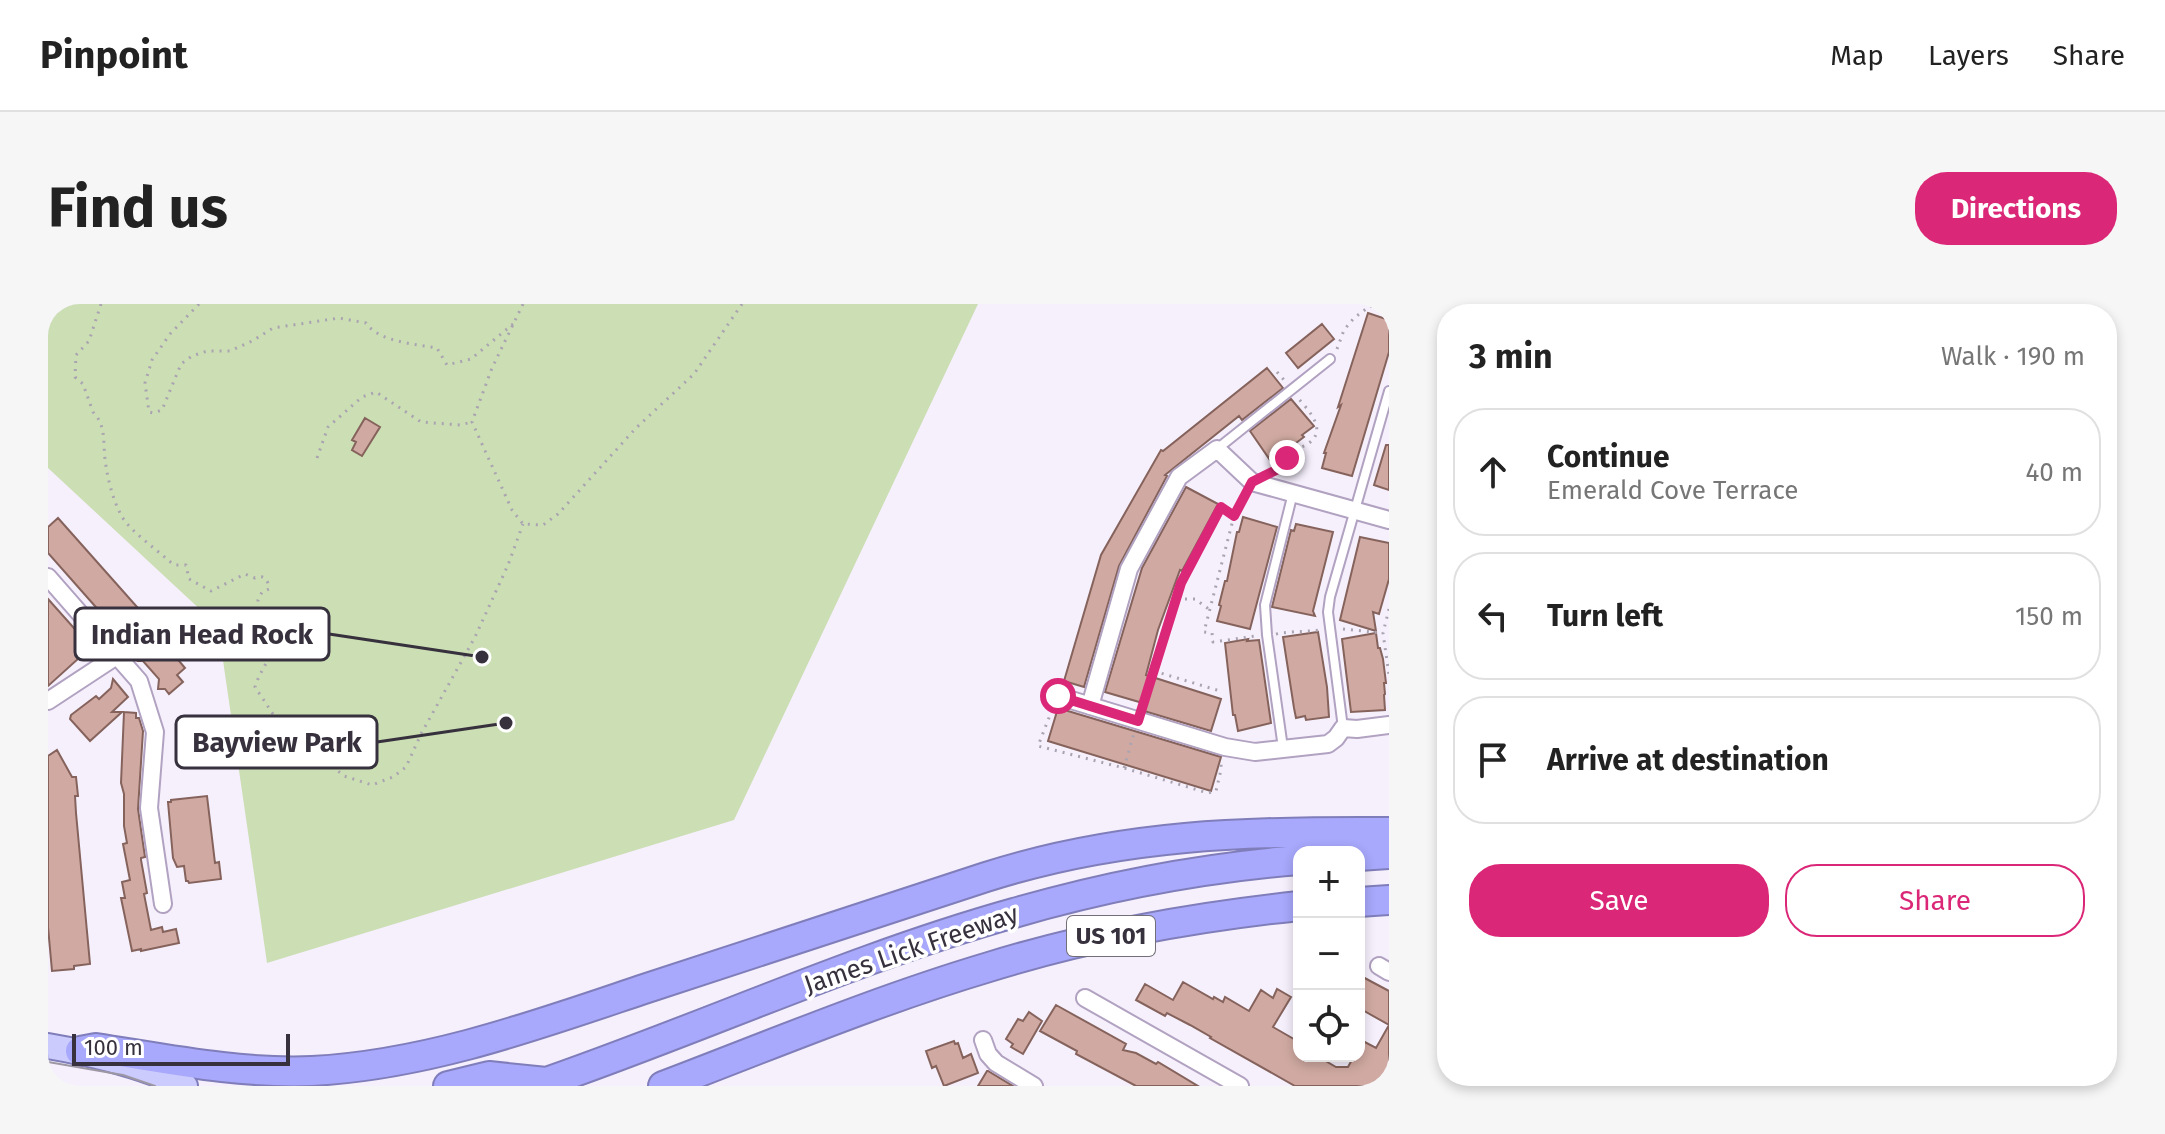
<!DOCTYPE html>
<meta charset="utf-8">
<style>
:root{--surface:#fff;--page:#f6f6f6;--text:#222;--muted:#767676;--line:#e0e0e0;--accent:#db2777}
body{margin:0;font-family:"Fira Sans",sans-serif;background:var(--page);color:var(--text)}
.controls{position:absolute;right:24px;bottom:24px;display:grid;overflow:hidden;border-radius:16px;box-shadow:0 4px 12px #0003}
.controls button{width:72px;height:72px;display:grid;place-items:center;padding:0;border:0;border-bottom:2px solid var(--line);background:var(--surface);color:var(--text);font:40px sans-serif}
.scale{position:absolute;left:24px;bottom:20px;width:218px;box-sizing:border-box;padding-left:8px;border:4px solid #37313e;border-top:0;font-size:22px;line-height:28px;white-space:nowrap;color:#37313e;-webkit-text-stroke:6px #fff;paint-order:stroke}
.stop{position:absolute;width:24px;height:24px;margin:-18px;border:6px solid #db2777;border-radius:50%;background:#fff}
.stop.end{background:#db2777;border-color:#fff;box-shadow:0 2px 8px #0008}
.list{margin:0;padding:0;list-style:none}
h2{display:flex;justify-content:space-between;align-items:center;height:104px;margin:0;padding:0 32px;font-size:34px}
h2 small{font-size:26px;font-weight:400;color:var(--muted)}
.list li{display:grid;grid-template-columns:52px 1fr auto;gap:24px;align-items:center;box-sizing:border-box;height:128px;margin:0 16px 16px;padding:0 16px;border:2px solid var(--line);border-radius:32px}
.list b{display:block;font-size:30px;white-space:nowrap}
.list p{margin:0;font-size:26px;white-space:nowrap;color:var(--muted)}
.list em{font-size:26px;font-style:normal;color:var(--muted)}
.actions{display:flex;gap:16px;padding:24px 32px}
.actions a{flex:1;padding:18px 0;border:2px solid var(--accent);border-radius:32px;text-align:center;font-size:28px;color:var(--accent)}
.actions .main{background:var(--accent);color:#fff}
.icon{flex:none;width:44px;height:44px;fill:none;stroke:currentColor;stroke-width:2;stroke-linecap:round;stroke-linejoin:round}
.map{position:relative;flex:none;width:1341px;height:782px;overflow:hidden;border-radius:32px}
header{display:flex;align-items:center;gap:48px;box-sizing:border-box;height:112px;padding:0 40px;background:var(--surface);border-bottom:2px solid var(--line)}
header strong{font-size:38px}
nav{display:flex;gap:44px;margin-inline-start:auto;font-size:28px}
.intro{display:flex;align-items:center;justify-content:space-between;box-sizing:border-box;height:192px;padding:0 48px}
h1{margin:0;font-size:56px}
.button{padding:20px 36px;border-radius:32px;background:var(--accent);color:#fff;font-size:28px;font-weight:700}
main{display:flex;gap:48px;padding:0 48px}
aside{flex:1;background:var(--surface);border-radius:32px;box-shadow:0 4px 12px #0003}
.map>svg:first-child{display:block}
.green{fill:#ccdeb4}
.building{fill:#d0aaa2;stroke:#85635c;stroke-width:2}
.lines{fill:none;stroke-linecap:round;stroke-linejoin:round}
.lane-casing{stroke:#b1a2c1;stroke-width:12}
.street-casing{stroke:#b1a2c1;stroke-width:20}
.primary-casing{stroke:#807eba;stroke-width:28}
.highway-casing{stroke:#807eba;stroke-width:32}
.path{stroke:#aaa4b1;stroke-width:3;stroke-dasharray:2 6;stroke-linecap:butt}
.lane{stroke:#fff;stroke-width:8}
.street{stroke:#fff;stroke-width:16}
.primary{stroke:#cbcbfd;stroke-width:24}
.highway{stroke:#a8a8fc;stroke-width:28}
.tram{stroke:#9d97a4;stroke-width:2}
.route{stroke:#db2777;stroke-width:10}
.labels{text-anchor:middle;stroke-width:7;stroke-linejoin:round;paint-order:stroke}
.shield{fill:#fff;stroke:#736f78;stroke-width:2}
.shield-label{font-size:24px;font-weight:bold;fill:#37313e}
.street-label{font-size:26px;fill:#37313e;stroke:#fff}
.leader{fill:none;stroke:#37313e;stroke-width:3}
.callout-dot{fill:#37313e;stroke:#fff;stroke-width:3}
.callout{fill:#fff;stroke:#37313e;stroke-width:3}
.callout-label{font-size:28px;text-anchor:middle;font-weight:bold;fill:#37313e}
</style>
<header>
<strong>Pinpoint</strong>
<nav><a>Map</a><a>Layers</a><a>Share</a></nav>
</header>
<div class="intro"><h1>Find us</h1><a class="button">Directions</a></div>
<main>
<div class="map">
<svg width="1341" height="782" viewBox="0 0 1341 782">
<rect width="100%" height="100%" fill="#f6f0fd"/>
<!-- green -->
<path class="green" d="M 0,0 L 930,0 L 686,516 L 219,659 L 170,322 L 0,164 Z"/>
<!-- building -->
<path class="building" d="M 1320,9 L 1341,16 L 1341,48 L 1304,172 L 1274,164 L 1278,149 L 1276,149 L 1293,101 L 1290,103 Z
M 1274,20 L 1286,35 L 1250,64 L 1238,49 Z
M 1219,64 L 1235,84 L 1194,116 L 1191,112 L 1117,171 L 1119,172 L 1071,262 L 1036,383 L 1016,377 L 1053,251 L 1113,146 L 1115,147 Z
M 1243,95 L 1266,122 L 1254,131 L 1256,133 L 1236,148 L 1235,146 L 1222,156 L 1202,127 Z
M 317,114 L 332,123 L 314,152 L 304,146 L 308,138 L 304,136 Z
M 1338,141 L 1341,141 L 1341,186 L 1326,181 Z
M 1138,183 L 1170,200 L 1134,267 L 1132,266 L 1110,326 L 1098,371 L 1173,395 L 1163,427 L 1096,407 L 1098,400 L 1057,388 L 1094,264 Z
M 1195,213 L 1229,223 L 1202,325 L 1169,317 L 1173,302 L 1171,301 L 1177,277 L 1179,277 L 1189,228 L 1191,228 Z
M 10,214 L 129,348 L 126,351 L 137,364 L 129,371 L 135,378 L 121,390 L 117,385 L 110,385 L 111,375 L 95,357 L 90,357 L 92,352 L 73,332 L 69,332 L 69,327 L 0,249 L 0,223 Z
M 1248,220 L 1285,228 L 1265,307 L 1267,312 L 1224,303 L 1243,226 L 1246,227 Z
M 1312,233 L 1341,239 L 1341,275 L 1331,310 L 1325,308 L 1328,327 L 1292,316 Z
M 0,295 L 41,341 L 29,352 L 31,354 L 0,382 Z
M 1270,328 L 1279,383 L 1281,413 L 1258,416 L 1257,412 L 1248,414 L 1246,404 L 1235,333 Z
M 1328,329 L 1330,344 L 1332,344 L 1335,355 L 1338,379 L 1336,379 L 1337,390 L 1336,391 L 1337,406 L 1303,408 L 1294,335 Z
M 1200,335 L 1199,337 L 1211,336 L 1223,419 L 1190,427 L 1187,411 L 1185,411 L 1177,339 Z
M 65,375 L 80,393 L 64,408 L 74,408 L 42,437 L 22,415 L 23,411 L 48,392 L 51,395 L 63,384 Z
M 1010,404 L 1173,453 L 1163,487 L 1000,437 Z
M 76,408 L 88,409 L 88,414 L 91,414 L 95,427 L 90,505 L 97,553 L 93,554 L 93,556 L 99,589 L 96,590 L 103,626 L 114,623 L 115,628 L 128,625 L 131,639 L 93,647 L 93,645 L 84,647 L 73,594 L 77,594 L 74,578 L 82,576 L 75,540 L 79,539 L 76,522 L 76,490 L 73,479 Z
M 9,446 L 24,473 L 28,473 L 30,492 L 27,492 L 28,509 L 42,660 L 26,662 L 26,665 L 4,667 L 0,623 L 0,452 Z
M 159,492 L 167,559 L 171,558 L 173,575 L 141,579 L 140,577 L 138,577 L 136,562 L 129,563 L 125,554 L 120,498 L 123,498 L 123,496 Z
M 1311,671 L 1341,687 L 1341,782 L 1247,782 L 1162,734 L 1163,733 L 1142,721 L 1119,709 L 1117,712 L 1088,696 L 1097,680 L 1125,696 L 1135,678 L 1165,695 L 1166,693 L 1175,698 L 1177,693 L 1201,707 L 1213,686 L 1225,694 L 1229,685 L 1243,693 L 1225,723 L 1251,738 L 1251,752 L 1269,752 L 1288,763 L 1300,763 L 1306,752 L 1311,752 L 1311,735 L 1328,744 L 1341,721 L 1311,704 Z
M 1008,701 L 1078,740 L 1075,746 L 1088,749 L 1108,760 L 1110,758 L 1150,782 L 1088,782 L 1028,750 L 1029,747 L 992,727 Z
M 981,708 L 994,717 L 975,750 L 963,743 L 965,740 L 958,735 L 970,715 L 975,717 Z
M 906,737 L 907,740 L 910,739 L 915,754 L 923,750 L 930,769 L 896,782 L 888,762 L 884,764 L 878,747 Z
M 939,767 L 940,767 L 965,782 L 930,782 Z"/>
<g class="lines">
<defs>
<path id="lane" d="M 1169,145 L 1282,55
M 1295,424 L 1280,308 L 1282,293 L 1341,87
M 1235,444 L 1219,331 L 1217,301 L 1245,189"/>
<path id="street" d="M 0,273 L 91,377 L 107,428 L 101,504 L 115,600
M 1010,392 L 1177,443 L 1207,448 L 1280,440 L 1288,434 L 1295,424 L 1309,425 L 1341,421
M 0,397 L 70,351
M 1042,402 L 1081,265 L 1131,173 L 1169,145 L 1204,178 L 1341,216
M 1331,662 L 1341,668
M 1037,694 L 1192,782
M 935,736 L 940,750 L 948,759 L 986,782"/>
<path id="primary" d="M 0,742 C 47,750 94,761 137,782"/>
<path id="highway" d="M 1311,552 L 1341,550
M 1311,598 L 1341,596
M 32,747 L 48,744 C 119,755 192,770 264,767 C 378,761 486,722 593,686 C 708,649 823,611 938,573 C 1073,530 1200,527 1341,528
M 400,782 L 441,772 L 498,778
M 487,782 C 648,727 802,655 966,609 C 1059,582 1154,564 1251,556
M 615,782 C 723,741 830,696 941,663 C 1041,632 1146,613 1251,602"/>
</defs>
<!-- lane casing -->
<use href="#lane" class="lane-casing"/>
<!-- street casing -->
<use href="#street" class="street-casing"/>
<!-- primary casing -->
<use href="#primary" class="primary-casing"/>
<!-- highway casing -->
<use href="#highway" class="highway-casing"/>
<!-- path -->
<path class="path" d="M 53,0 L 41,37 L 28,51 L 27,73 L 35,80 L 45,108 C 58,121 55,138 57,155 C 59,172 64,193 72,209 C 79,225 107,244 121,257 L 127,261 L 138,261 L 141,275 L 163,287 L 197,270 L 207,274 C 217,270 220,276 221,285 L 214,288 L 210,296 L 210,312 L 213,315 L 222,314 L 230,331 C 226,350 212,366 207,383 L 225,410 L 235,416 L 249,434 L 258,435 L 261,442 L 261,448 L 267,456 L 279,458 L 296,472 L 324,481 L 345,473 L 358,463 L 373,430 L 427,333 L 460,261 L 475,220
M 151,0 L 122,30 L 104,56 L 97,79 L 101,108 L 105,109 L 114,106 L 133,60 L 144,52 L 159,47 L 182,47 L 204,37 L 225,24 L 291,14 L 318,19 C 331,38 367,40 389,44 L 399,61 L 423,55 L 465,20
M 475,0 L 444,64 L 424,118 L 464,206 L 475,220 L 495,221 L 510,210 L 588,124 L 646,70 L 694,0
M 1289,45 L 1296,26 L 1306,14 L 1322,2 L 1341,6
M 1229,68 L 1237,77
M 269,154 L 280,123 L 314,93 L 328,88 L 373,118 L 412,121 L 424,118
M 1224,168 C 1235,163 1237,154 1247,147 C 1250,144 1254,143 1258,141 C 1282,127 1260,106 1249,93
M 1186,212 L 1156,328 L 1164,329 L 1165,338 L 1208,332
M 1129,295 L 1147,295 L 1162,306
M 1341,305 L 1335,329 L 1341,371
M 1295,325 L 1335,329
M 1228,330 C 1243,327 1257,328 1271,326
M 1106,367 L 1172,387
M 1095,403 L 1133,279 L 1173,203 L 1186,212 L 1197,190
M 1004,406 L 990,442 L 1076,464 L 1160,489 L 1168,487 L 1173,466 L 1173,458
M 1076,464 L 1086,429"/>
<!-- lane -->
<use href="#lane" class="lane"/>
<!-- street -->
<use href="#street" class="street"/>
<!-- primary -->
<use href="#primary" class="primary"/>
<!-- highway -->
<use href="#highway" class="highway"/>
<!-- tram -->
<path class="tram" d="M 0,758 L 75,771 L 107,782"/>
</g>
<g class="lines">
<!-- route -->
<path class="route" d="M 1010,392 L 1090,417 L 1133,279 L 1173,203 L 1186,212 L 1204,178 L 1234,163 L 1239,154"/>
</g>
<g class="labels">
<!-- shield labels -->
<rect class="shield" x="1019" y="612" width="88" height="40" rx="6"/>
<g class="shield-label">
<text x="1063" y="640">US 101</text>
</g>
<!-- street labels -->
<g class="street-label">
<text transform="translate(863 645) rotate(-19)" y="9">James Lick Freeway</text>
</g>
</g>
<!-- callouts -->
<path class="leader" d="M434 353L281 330M458 419L329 438"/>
<g class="callout-dot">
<circle cx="434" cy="353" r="8"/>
<circle cx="458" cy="419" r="8"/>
</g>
<g class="callout">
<rect x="27" y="304" width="254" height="52" rx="8"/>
<rect x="128" y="412" width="201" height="52" rx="8"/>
</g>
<g class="callout-label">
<text x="154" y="340">Indian Head Rock</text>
<text x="229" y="448">Bayview Park</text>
</g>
</svg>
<div class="controls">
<button>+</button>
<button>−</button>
<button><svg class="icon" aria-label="locate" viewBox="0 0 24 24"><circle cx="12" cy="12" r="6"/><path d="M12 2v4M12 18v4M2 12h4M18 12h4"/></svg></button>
</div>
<div class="scale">100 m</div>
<div class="stop" style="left:1010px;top:392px"></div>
<div class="stop end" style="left:1239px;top:154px"></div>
</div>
<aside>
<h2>3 min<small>Walk · 190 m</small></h2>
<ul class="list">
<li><svg class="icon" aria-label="ahead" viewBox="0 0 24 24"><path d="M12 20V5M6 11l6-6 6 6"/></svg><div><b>Continue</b><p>Emerald Cove Terrace</p></div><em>40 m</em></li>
<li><svg class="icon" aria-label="left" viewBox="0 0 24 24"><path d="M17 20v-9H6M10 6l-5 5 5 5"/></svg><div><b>Turn left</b></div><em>150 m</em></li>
<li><svg class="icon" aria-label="arrive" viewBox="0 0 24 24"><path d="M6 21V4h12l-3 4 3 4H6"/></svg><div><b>Arrive at destination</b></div></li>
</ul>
<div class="actions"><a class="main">Save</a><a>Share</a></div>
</aside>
</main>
